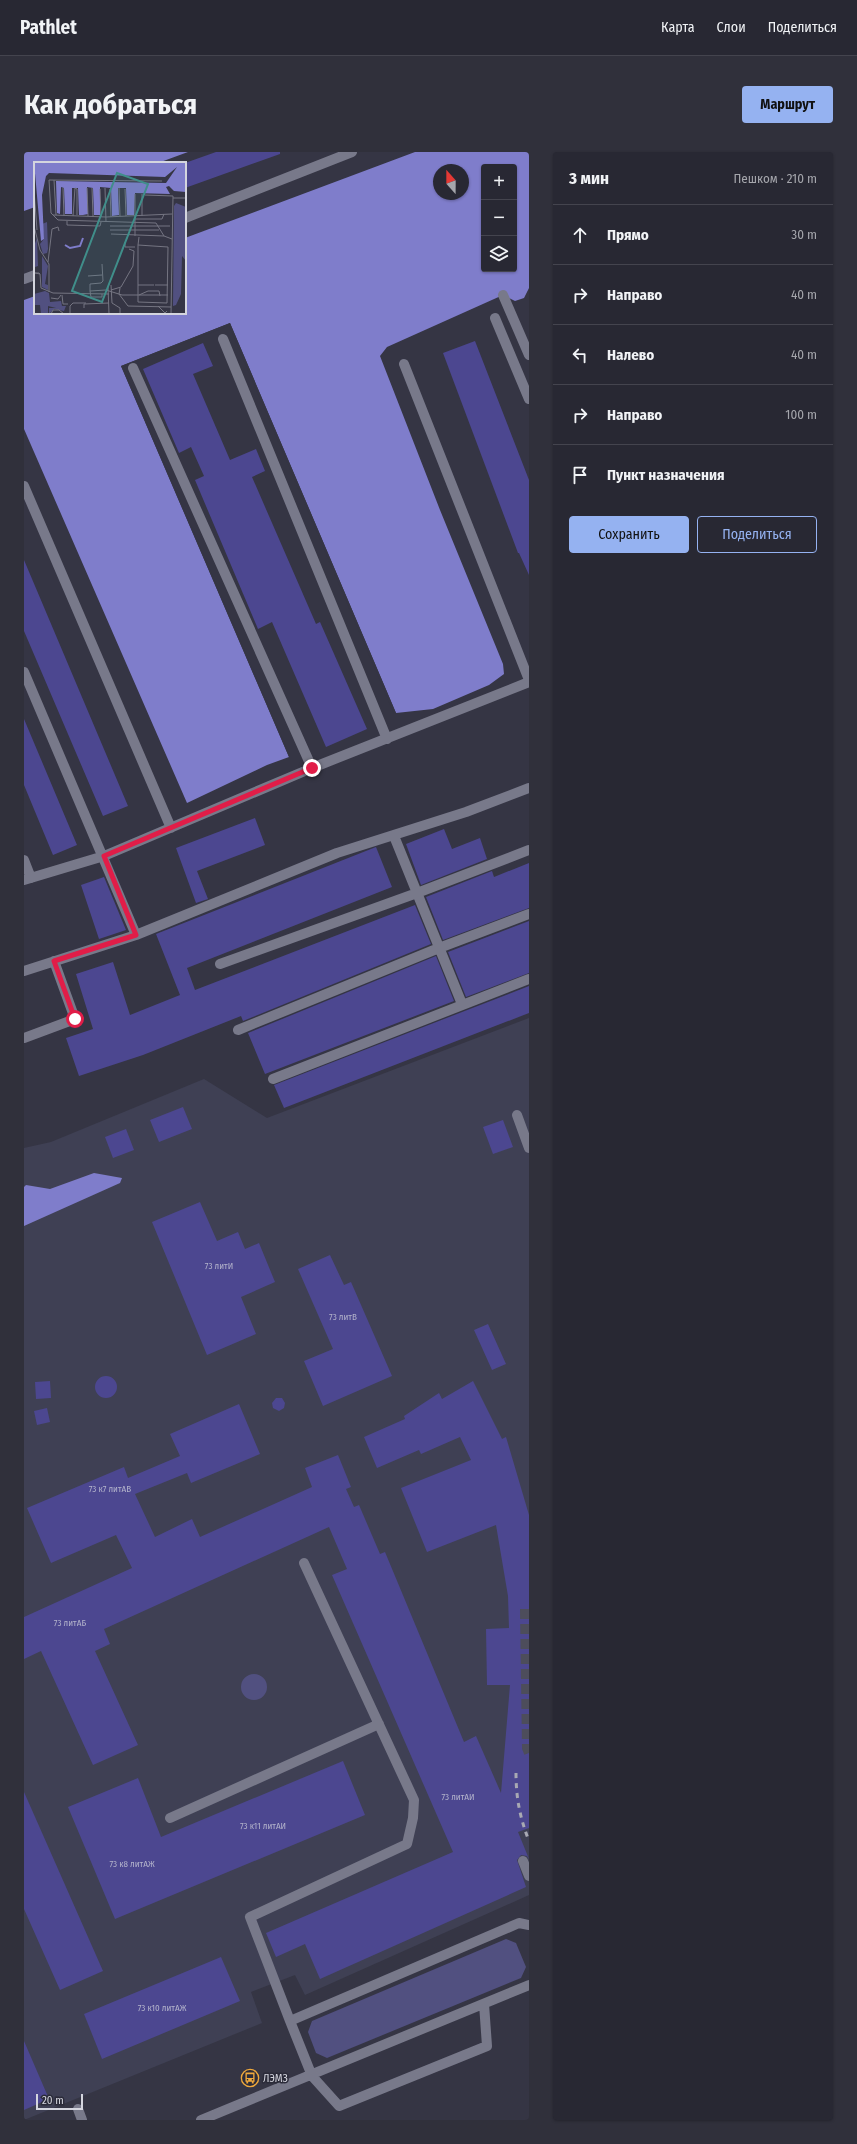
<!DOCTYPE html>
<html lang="ru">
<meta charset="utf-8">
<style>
:root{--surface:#282833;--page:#30303b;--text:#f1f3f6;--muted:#a5a6ac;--line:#44444e;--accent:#95b2f1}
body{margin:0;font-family:"Fira Sans Condensed",sans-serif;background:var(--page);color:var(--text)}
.controls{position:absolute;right:12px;top:12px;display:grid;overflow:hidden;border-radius:4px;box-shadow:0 1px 3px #0004}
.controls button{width:36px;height:36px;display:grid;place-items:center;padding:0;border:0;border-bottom:1px solid var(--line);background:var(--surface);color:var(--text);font:20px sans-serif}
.compass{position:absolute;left:409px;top:12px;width:36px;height:36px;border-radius:50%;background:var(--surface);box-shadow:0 1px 3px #0004;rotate:339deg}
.scale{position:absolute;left:12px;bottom:10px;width:47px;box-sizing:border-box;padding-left:4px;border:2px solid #d4d5de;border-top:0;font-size:11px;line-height:14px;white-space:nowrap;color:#d4d5de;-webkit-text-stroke:3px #2b2b39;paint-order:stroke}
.stop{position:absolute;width:12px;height:12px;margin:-9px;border:3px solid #e11d48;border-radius:50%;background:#fff}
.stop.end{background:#e11d48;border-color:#fff;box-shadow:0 1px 4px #0008}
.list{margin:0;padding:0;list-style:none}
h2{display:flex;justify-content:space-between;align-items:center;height:52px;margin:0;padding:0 16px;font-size:17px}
h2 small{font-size:13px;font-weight:400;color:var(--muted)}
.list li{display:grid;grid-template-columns:26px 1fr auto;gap:12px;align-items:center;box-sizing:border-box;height:60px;padding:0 16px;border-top:1px solid var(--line)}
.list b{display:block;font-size:15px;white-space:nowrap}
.list em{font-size:13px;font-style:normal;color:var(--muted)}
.actions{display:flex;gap:8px;padding:12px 16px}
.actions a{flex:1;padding:9px 0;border:1px solid var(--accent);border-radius:4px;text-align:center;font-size:14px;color:var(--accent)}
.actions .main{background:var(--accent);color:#111}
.icon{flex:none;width:22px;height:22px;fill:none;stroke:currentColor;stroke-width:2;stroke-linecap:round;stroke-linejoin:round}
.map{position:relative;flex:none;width:505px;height:1968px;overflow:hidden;border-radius:4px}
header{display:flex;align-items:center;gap:24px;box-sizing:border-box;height:56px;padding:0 20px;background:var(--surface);border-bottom:1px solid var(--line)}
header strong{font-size:19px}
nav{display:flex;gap:22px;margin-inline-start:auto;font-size:14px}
.intro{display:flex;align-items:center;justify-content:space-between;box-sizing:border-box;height:96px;padding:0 24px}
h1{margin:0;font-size:28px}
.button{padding:10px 18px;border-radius:4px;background:var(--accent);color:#111;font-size:14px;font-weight:700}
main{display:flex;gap:24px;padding:0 24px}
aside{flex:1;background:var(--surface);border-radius:4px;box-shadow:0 1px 3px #0004}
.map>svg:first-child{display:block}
.built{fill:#3f4054}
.green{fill:#515080}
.water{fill:#7f7dcb;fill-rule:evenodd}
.pier{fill:#353544}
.building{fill:#4c4790}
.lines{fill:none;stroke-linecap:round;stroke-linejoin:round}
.minor-tunnel{stroke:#4d4d5b;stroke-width:10;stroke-dasharray:10 5;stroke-linecap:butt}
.minor{stroke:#78798a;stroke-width:10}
.rail{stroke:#a8a9b3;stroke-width:3;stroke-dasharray:5 5;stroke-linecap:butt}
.route{stroke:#e11d48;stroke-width:5}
.labels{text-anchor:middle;stroke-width:3;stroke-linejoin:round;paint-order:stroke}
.number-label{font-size:9px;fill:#b2b2ca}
.poi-label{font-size:11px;fill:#d4d5de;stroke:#2b2b39;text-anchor:start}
.inset-river{fill:none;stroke:#7f7dcb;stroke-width:2}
.inset-road{fill:none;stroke:#757582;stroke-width:1}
.view{fill:#408e8a;fill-opacity:0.15;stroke:#408e8a;stroke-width:2}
.inset-edge{fill:none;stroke:#d4d5de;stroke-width:2}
</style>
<header>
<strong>Pathlet</strong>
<nav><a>Карта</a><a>Слои</a><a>Поделиться</a></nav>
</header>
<div class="intro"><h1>Как добраться</h1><a class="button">Маршрут</a></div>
<main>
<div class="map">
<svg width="505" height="1968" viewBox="0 0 505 1968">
<rect width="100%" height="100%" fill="#353544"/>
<!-- built -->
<path class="built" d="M 505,866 L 505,1743 L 281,1843 L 271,1823 L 227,1840 L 238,1871 L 0,1968 L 0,996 L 27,990 L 180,927 L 243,966 Z"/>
<!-- green -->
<path class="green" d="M217 1535a13 13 0 1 1 26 0a13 13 0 1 1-26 0Z
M 482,1787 L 492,1791 L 502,1815 L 497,1826 L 303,1906 L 292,1901 L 284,1880 L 288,1869 Z"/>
<!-- water -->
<path class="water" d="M 0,0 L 164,0 L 134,11 L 11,11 L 11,55 L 0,59 Z
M 391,0 L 505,0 L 505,136 L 500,146 L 491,149 L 479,143 L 363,195 L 356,204 L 416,358 L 479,512 L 480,522 L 465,533 L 409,557 L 372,561 L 206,171 L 97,214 L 265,605 L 243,613 L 163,651 L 0,277 L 0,148 L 11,144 L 11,161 L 161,161 L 161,86 ZM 460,15 L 490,15 L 490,117 L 460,117 ZM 415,18 L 439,18 L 439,42 L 415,42 Z
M 70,1021 L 98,1026 L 96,1031 L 0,1074 L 0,1035 L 2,1033 L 26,1037 Z"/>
<!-- pier -->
<path class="pier" d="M 206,171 L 372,561 L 370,562 L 205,174 L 99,215 L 266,604 L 265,605 L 97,214 Z"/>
<!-- building -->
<path class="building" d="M 192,0 L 256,0 L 256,2 L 161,36 L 161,11 Z
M 451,189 L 505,328 L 505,423 L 495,401 L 494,401 L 419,201 Z
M 179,191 L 189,214 L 169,222 L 206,308 L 232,297 L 241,319 L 228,325 L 292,472 L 296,470 L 343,577 L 302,595 L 248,470 L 234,477 L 171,328 L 180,324 L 167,295 L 155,301 L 119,217 Z
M 0,408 L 104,654 L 79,664 L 0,479 Z
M 0,567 L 53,693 L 29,703 L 0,633 Z
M 231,666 L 241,693 L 173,719 L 184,747 L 172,751 L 152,696 Z
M 420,677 L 428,697 L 456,686 L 463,707 L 397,733 L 382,692 Z
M 352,695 L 368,735 L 163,816 L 171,838 L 391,753 L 407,792 L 219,869 L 217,864 L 119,903 L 55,924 L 42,886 L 69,877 L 52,822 L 89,810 L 106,863 L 156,843 L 132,782 Z
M 505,711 L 505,756 L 419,788 L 402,745 L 468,719 L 470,725 Z
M 80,725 L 102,778 L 75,787 L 57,733 Z
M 505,769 L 505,821 L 442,845 L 424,800 Z
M 412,804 L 430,849 L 241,922 L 224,881 Z
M 505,834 L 505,861 L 260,956 L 250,933 Z
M 159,955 L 168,977 L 135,990 L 126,968 Z
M 479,968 L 489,995 L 469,1002 L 459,975 Z
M 102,977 L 110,998 L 89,1006 L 81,985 Z
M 176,1050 L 193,1089 L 214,1080 L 221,1097 L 235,1091 L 251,1130 L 217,1145 L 232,1182 L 183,1203 L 128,1070 Z
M 306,1103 L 320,1133 L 327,1130 L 368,1224 L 299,1254 L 280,1209 L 309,1197 L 274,1117 Z
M 464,1172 L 482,1212 L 468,1218 L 450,1178 Z
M71 1235a11 11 0 1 1 22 0a11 11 0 1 1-22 0Z
M 26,1229 L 27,1246 L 12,1247 L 11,1230 Z
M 449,1229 L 478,1287 L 482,1285 L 505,1363 L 505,1676 L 494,1680 L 505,1707 L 503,1704 L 497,1703 L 493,1708 L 502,1735 L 296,1827 L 281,1792 L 252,1805 L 242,1781 L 429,1700 L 308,1423 L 323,1417 L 305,1375 L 80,1477 L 86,1492 L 71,1499 L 114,1593 L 69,1613 L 17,1499 L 0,1507 L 0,1465 L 108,1416 L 92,1383 L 27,1411 L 3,1356 L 100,1315 L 104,1326 L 156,1304 L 146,1282 L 215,1252 L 236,1302 L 167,1331 L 163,1321 L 111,1342 L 131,1385 L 168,1367 L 176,1385 L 288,1335 L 281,1316 L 314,1303 L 327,1335 L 322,1337 L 330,1355 L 335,1353 L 356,1402 L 361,1400 L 440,1590 L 452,1584 L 477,1641 L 486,1533 L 463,1533 L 462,1477 L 485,1476 L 484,1444 L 472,1373 L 403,1400 L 377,1336 L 447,1308 L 436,1285 L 397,1302 L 395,1298 L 353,1316 L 340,1285 L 381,1267 L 380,1264 L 415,1241 L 418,1247 Z
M 252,1246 L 258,1246 L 261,1251 L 260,1256 L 255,1259 L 249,1256 L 248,1251 Z
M 23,1256 L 26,1270 L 13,1273 L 10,1259 Z
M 319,1609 L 341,1663 L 91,1767 L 44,1655 L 114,1626 L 137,1685 Z
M 0,1640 L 79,1819 L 36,1838 L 0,1757 Z
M 197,1805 L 216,1849 L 78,1907 L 60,1862 Z
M 0,1889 L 25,1947 L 0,1958 Z"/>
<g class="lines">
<!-- minor-tunnel -->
<path class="minor-tunnel" d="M 501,1457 L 503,1596 L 505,1601"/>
<!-- minor -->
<path class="minor" d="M 161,66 L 328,0
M 0,127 L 11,123
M 479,143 L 505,203
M 471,166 L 505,247
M 199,187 L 363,587
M 380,212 L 505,528
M 109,216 L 288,616
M 0,334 L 147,676
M 0,520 L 112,783
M 370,684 L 438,852
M 0,708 L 7,726
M 0,728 L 80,704 L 288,616 L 505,530
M 196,812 L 393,741 L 505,698
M 0,819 L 112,783 L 313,701 L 442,660 L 505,636
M 214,878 L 415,796 L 505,762
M 0,886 L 51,867 L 30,809
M 249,927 L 505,827
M 493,963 L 505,996
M 146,1666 L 355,1572
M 499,1709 L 505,1724
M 460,1852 L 463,1894 L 315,1954 L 288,1924 L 266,1869 L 495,1771 L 505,1773
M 266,1869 L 226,1765 L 383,1692 L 389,1666 L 390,1648 L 280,1411
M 54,1957 L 58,1968
M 177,1968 L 505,1833"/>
<!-- rail -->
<path class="rail" d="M 492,1621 C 492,1646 496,1666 505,1689"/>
</g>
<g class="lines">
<!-- route -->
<path class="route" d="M 51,867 L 30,809 L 112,783 L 80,704 L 288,616"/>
</g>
<!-- icons -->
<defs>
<symbol id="bus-ring" viewBox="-11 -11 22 22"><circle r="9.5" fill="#2b2b39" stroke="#eea83c" stroke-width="1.5"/><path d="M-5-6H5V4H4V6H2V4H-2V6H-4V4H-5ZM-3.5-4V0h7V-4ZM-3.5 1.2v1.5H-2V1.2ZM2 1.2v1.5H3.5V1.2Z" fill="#eea83c"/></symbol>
</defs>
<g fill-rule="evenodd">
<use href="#bus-ring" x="216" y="1916" width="20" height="20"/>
</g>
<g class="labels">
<!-- number labels -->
<g class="number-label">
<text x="195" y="1117">73 литИ</text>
<text x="319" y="1168">73 литВ</text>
<text x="86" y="1340">73 к7 литАВ</text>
<text x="46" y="1474">73 литАБ</text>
<text x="434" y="1648">73 литАИ</text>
<text x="239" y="1677">73 к11 литАИ</text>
<text x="108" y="1715">73 к8 литАЖ</text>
<text x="138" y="1859">73 к10 литАЖ</text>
</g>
<!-- poi labels -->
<g class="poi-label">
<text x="239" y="1930">ЛЭМЗ</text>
</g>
</g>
<!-- overview -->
<g transform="translate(10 10)">
<rect width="152" height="152" fill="#353544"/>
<path d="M 142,41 L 152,45 L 152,99 L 148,94 L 147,132 L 142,143 L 139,144 L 140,44 ZM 13,60 L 14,87 L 13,91 L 9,92 L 6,82 L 10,77 L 8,62 ZM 3,76 L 4,104 L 1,105 L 0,84 ZM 8,94 L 14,104 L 11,122 L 14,123 L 14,128 L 8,125 ZM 11,129 L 15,131 L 16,140 L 27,139 L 28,144 L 32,144 L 30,149 L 20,147 L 15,152 L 15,146 L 22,146 L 14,144 L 14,152 L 7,152 L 6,143 L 0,143 L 0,132 Z" fill="#515080"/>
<path d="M 0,0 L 152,0 L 152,30 L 140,29 L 135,24 L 132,25 L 136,32 L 101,31 L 100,53 L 93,53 L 92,26 L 84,26 L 85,53 L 78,54 L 77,26 L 66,25 L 66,53 L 60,53 L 59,26 L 53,25 L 54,52 L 49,53 L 45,53 L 44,26 L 38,26 L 38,52 L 31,52 L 30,26 L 27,25 L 26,52 L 23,51 L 22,19 L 132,21 L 143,5 L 131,15 L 15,11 L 12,14 L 8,33 L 10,77 L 7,79 Z" fill="#7f7dcb"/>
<path class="inset-river" d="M 31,83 L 36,86 L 46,84 L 49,76"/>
<path class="inset-road" d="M 20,18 L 22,53M 128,19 L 15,18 L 17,51 L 24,58 L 122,61 L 130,74 L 138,77M 29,26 L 30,54M 53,26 L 54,54M 58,26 L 59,54M 71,26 L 72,60M 85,26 L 86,54M 66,27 L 67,55M 76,27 L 77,55M 91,27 L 92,54M 0,28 L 3,68M 108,32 L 108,54M 111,33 L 139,34 L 137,152M 139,36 L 152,36M 19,53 L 72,55 L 138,52M 39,54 L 41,26 L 43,27 L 43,53M 101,57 L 128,57 L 130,52M 33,59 L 33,63 L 66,64 L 67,60M 0,64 L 6,88 L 15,102 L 15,130M 76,64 L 123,64M 123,64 L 136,64M 76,68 L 125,68M 77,72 L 130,74M 101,74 L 101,32M 91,80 L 91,85 L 101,85M 104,83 L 134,85 L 133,141 L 104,140 L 104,83 L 105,75M 14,100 L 18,67 L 24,65 L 25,69M 6,112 L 1,111 L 5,111 L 6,112 L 7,126 L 19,131 L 75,132M 54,114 L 68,113M 77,123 L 78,141 L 86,146 L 86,152M 104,123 L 120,123M 121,123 L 134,123M 74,125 L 75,152M 86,126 L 85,132 L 94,144 L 137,145M 77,128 L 87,125 L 99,104 L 100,89 L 95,87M 56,129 L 56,122 L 67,121 L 69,119 L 68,102M 68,132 L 68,135 L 57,135 L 56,129 L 72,128 L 88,133 L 134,133M 28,133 L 29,142 L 34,142M 105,133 L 114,129 L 125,129 L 126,134M 17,136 L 24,137 L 27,133M 124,144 L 131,151 L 133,149M 50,146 L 50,142 L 75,141M 17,152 L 19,148 L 25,148 L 30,152M 36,152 L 36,144 L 39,141 L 52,141"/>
<path class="view" d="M 83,11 L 114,22 L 68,140 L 38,129 Z"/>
<rect width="152" height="152" class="inset-edge"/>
</g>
</svg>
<div class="controls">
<button>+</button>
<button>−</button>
<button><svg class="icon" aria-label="layers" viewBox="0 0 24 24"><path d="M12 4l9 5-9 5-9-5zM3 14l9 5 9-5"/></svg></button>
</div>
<svg class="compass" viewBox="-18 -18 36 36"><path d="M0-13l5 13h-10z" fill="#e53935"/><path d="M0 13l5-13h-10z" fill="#a5a6ac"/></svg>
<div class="scale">20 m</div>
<div class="stop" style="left:51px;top:867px"></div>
<div class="stop end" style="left:288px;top:616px"></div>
</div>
<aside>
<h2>3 мин<small>Пешком · 210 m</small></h2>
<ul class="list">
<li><svg class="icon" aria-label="ahead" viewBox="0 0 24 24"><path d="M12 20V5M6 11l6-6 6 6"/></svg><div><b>Прямо</b></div><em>30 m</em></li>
<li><svg class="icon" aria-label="right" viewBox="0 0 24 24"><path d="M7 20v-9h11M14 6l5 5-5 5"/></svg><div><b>Направо</b></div><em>40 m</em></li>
<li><svg class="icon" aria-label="left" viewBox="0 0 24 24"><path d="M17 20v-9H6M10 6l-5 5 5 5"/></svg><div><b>Налево</b></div><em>40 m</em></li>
<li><svg class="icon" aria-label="right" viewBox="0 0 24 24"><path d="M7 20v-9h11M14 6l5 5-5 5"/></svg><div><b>Направо</b></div><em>100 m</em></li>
<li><svg class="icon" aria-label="arrive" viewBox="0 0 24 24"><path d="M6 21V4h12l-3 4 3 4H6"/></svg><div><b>Пункт назначения</b></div></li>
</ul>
<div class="actions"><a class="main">Сохранить</a><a>Поделиться</a></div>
</aside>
</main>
